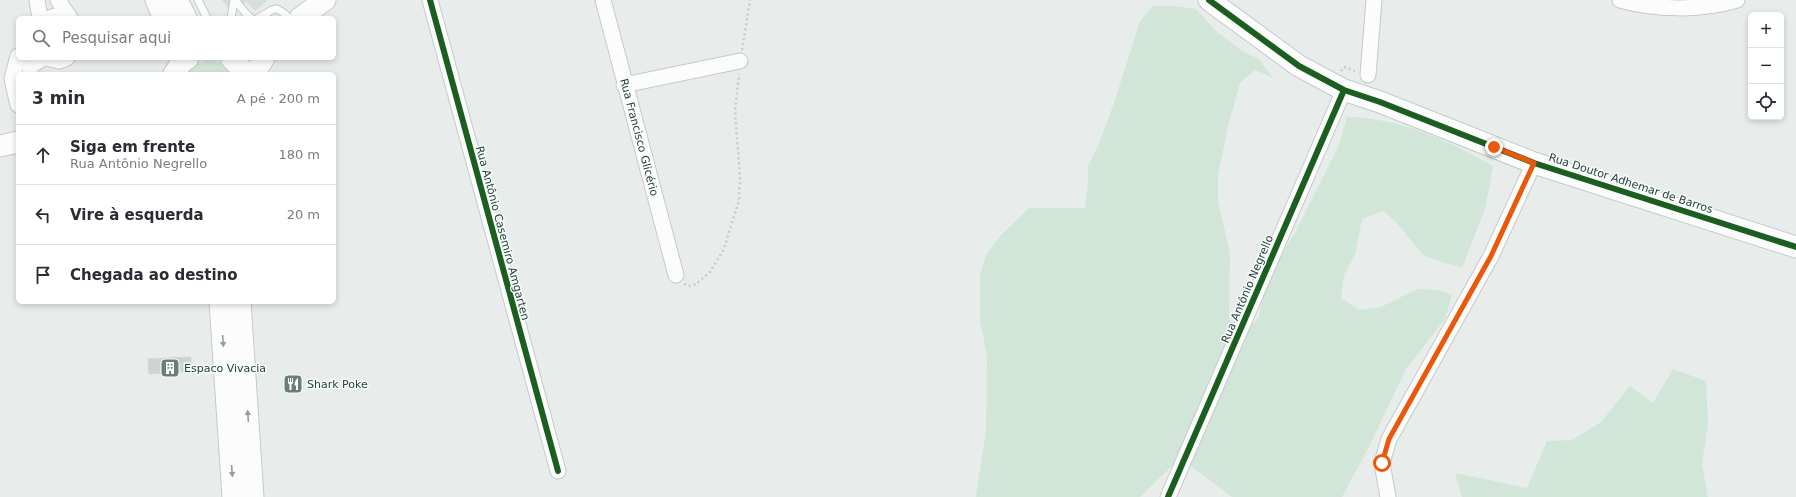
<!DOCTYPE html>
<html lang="pt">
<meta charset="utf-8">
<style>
:root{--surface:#fff;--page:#f2f2f3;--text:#2b2b33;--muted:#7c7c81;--line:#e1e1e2}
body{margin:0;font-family:"DejaVu Sans",sans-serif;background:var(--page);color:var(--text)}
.controls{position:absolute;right:12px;top:12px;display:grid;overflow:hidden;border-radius:6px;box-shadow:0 2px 6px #0003}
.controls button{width:36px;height:36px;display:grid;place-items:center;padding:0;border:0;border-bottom:1px solid var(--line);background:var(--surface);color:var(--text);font:20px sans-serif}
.stop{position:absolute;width:12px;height:12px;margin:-9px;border:3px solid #ea580c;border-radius:50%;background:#fff}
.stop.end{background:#ea580c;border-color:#fff;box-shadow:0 1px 4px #0008}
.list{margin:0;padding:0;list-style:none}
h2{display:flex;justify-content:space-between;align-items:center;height:52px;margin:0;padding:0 16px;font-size:17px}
h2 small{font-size:13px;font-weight:400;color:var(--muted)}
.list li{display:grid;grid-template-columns:26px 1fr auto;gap:12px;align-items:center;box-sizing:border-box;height:60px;padding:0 16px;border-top:1px solid var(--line)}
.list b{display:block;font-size:15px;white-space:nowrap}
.list p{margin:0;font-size:13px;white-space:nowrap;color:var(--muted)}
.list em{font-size:13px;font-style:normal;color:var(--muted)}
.icon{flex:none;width:22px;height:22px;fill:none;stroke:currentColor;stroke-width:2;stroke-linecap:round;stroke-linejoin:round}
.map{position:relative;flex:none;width:1796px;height:497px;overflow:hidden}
.search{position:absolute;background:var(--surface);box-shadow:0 2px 6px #0003;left:16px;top:16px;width:320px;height:44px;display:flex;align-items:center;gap:10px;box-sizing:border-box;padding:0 14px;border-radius:6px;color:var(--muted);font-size:15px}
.panel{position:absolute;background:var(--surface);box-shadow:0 2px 6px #0003;left:16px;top:72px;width:320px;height:232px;border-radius:6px}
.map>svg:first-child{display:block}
.built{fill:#d6dedb}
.green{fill:#d1e6d8}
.building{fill:#cfd4d2;stroke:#d1d6d4}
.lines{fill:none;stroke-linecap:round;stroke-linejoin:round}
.lane-casing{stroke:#c5cac8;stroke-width:9}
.street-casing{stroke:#c5cac8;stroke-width:17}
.secondary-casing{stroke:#c3cbc8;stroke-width:23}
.path{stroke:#c3ccca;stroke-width:2.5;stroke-dasharray:2 3;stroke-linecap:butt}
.lane{stroke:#fcfcfc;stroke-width:7}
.street{stroke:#fcfcfc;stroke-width:15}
.secondary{stroke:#fcfcfc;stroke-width:21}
.cycleway-casing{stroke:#f7fbf9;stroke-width:8}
.cycleway{stroke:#1b5e20;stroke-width:6}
.oneway{fill:#909f9b}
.route{stroke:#ea580c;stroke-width:5}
.labels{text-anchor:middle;stroke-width:3;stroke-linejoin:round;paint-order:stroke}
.street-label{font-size:11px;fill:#24423a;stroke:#f7fbf9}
.poi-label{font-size:11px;fill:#24423a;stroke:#f7fbf9;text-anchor:start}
</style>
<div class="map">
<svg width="1796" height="497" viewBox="0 0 1796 497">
<rect width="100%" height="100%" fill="#e8edeb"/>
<!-- built -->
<path class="built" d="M 222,0 L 268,0 L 255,11 L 247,2 L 231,12 Z"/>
<!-- green -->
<path class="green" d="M 1153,6 L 1173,6 L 1196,9 L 1217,32 L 1244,52 L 1259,59 L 1273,78 L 1255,70 L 1240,83 L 1229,122 L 1218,175 L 1218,200 L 1230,253 L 1229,319 L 1246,331 L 1259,317 L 1262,297 L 1272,269 L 1295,233 L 1339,145 L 1347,117 C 1398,117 1449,141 1493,166 L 1485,209 L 1462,268 L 1424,256 L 1395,221 L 1383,211 L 1362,219 L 1355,254 L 1344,275 L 1341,298 L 1360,310 L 1381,307 L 1417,289 L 1439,290 L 1452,295 L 1445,319 L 1406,369 L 1369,447 L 1342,497 L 1232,497 L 1192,467 L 1172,466 L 1140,497 L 976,497 L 986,429 L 987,356 L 980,320 L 980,275 L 986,255 L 1001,235 L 1029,208 L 1085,208 L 1088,182 L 1088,166 L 1098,146 L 1114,103 L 1140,21 Z
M 210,60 C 221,62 227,66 234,74 L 186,74 C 192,65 200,62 210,60 Z
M 1673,369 L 1706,381 L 1708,423 L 1702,464 L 1708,497 L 1462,497 L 1455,473 L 1527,488 L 1547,441 L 1572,440 L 1601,422 L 1630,386 L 1653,403 Z"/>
<!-- building -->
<path class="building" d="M 191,357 L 191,371 L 149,374 L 148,359 Z"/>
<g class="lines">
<defs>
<path id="lane" d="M 198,0 L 207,18
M 235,0 L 248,16 L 251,18
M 231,18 L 234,0
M 258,18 C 274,11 273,2 289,18"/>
<g id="street">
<path d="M 37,0 L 40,18"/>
<path d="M 58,0 L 70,18"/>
<path d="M 430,0 L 558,471"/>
<path id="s1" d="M 603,0 L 676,275"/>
<path d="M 1620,0 C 1656,10 1700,11 1737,0"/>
<path d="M 49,18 L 55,16 L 64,18"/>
<path d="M 18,56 L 12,79 L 18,105"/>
<path d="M 46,58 L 59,61 L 67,58"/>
<path d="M 30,74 L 30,66 L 44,58"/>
<path d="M 1368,75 L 1374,0"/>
<path d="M 624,85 L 740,61"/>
<path d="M 1168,497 L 1344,90"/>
<path d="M 1388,497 L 1382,463 L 1389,439 L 1491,256 L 1534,163"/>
</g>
<path id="secondary" d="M 156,0 L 164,18
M 177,0 L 186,18
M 1209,0 L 1299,66 L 1344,90 L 1380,102 L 1534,163 L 1796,247
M 300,18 L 325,0
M 231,58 L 240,67 L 244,74
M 174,74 L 182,62 L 188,58
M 254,74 L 264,58
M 0,146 L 18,142
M 220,302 L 233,497
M 240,302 L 253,497"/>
</defs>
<!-- lane casing -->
<use href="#lane" class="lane-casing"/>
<!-- street casing -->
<use href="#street" class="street-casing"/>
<!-- secondary casing -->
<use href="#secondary" class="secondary-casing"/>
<!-- path -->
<path class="path" d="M 742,50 L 750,0
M 1341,71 L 1344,67 L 1355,71
M 684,284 L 690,286 L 696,284 L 710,272 L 724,249 L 739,200 L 740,177 L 735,111 L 739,74"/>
<!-- lane -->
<use href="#lane" class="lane"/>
<!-- street -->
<use href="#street" class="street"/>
<!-- secondary -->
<use href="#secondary" class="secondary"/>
<defs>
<path id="cycleway" d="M 430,0 L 558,471
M 1209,0 L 1299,66 L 1344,90 L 1380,102 L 1534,163 L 1796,247
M 1168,497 L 1344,90"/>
</defs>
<!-- cycleway casing -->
<use href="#cycleway" class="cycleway-casing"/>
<!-- cycleway -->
<use href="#cycleway" class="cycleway"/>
</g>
<!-- one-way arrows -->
<defs><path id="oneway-solid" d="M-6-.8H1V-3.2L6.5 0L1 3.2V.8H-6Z"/></defs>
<g class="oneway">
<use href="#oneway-solid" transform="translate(223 341) rotate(86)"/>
<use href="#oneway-solid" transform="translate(248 416) rotate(-94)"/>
<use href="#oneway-solid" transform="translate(232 471) rotate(86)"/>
</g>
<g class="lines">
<!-- route -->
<path class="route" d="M 1382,463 L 1389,439 L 1491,256 L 1534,163 L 1494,147"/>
</g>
<!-- icons -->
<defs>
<symbol id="building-square" viewBox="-11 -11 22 22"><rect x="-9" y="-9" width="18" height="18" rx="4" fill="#697e78" stroke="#f7fbf9"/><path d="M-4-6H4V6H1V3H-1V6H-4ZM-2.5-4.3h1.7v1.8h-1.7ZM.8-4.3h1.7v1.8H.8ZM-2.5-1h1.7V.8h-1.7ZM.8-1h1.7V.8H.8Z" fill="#fff"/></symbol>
<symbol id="restaurant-square" viewBox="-11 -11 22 22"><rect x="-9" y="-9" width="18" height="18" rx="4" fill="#697e78" stroke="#f7fbf9"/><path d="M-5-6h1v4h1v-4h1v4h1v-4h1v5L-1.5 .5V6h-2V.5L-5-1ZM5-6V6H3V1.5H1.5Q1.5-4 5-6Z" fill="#fff"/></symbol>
</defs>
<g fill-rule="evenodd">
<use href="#building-square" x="159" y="357" width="22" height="22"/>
<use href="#restaurant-square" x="282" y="373" width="22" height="22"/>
</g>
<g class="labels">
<!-- street labels -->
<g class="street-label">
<text dy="4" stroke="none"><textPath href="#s1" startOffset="142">Rua Francisco Glicério</textPath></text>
<text transform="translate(1631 183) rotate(18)" y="4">Rua Doutor Adhemar de Barros</text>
<text transform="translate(503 233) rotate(75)" y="4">Rua Antônio Casemiro Amgarten</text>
<text transform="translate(1247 289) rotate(-67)" y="4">Rua Antônio Negrello</text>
</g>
<!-- poi labels -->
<g class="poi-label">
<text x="184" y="372">Espaco Vivacia</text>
<text x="307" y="388">Shark Poke</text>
</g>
</g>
</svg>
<div class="controls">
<button>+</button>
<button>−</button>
<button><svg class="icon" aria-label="locate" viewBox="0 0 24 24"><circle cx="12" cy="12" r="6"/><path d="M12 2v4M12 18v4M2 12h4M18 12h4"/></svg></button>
</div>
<div class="stop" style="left:1382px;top:463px"></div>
<div class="stop end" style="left:1494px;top:147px"></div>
<div class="search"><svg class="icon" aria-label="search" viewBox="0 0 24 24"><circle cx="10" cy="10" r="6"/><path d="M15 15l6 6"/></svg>Pesquisar aqui</div>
<section class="panel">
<h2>3 min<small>A pé · 200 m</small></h2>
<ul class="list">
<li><svg class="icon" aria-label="ahead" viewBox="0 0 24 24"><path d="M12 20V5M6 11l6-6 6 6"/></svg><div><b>Siga em frente</b><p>Rua Antônio Negrello</p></div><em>180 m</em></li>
<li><svg class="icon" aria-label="left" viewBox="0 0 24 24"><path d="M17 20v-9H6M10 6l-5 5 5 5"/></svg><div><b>Vire à esquerda</b></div><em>20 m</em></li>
<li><svg class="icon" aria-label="arrive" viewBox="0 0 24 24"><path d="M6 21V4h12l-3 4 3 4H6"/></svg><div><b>Chegada ao destino</b></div></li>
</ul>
</section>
</div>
